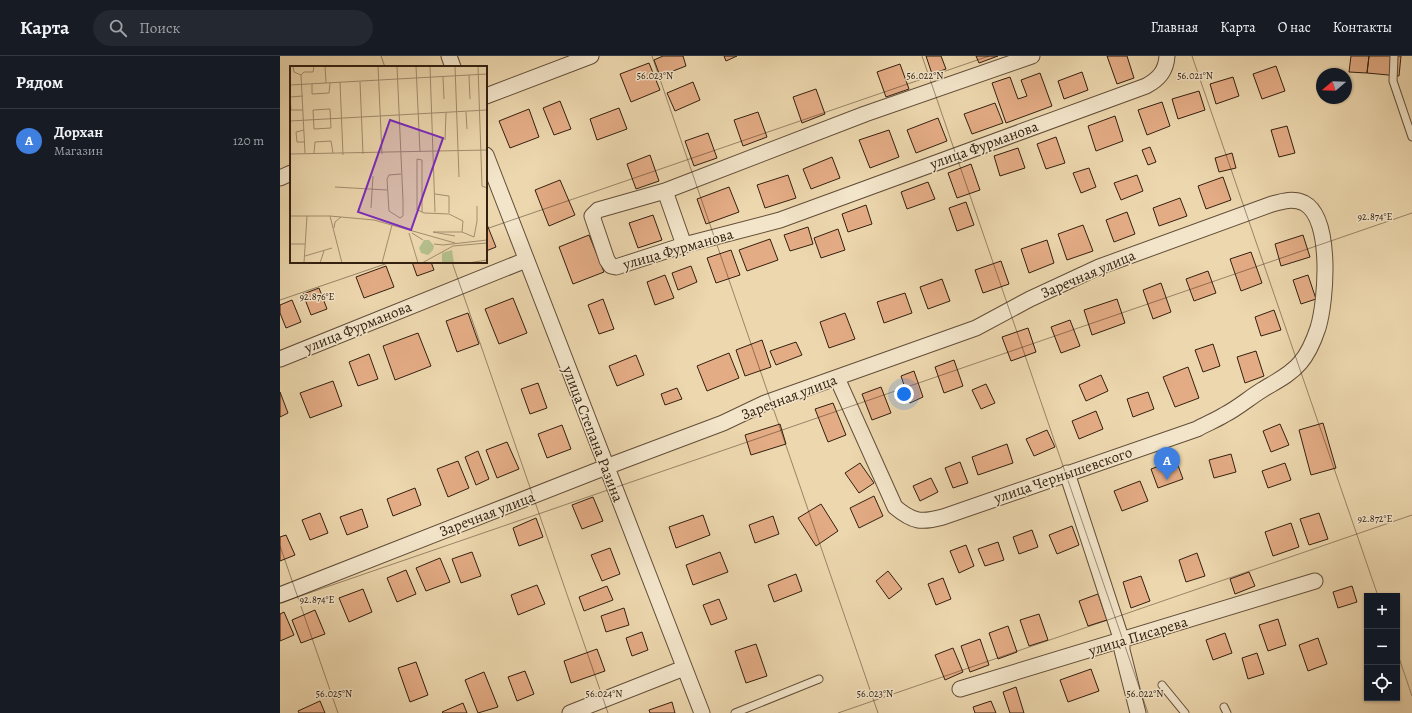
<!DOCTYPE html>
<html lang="ru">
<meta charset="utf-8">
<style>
:root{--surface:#171b24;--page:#242831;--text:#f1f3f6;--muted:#9ea1a6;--line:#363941;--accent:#d93025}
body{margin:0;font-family:Alegreya,serif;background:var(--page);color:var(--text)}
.controls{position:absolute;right:12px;bottom:12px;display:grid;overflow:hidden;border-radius:0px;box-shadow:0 1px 3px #0004}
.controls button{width:36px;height:36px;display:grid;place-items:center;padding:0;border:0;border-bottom:1px solid var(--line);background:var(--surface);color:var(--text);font:20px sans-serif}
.compass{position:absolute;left:1036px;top:12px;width:36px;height:36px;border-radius:50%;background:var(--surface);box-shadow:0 1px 3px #0004;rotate:251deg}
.you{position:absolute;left:624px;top:338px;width:14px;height:14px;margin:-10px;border:3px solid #fff;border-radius:50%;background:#1a73e8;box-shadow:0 0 0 6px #1a73e833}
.badge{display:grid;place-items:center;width:26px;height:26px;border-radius:50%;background:var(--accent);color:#fff;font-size:13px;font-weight:700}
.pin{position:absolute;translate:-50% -33px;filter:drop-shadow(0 1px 2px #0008)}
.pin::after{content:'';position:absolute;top:21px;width:14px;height:12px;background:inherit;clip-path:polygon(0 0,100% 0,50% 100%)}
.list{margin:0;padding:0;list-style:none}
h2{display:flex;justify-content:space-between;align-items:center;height:52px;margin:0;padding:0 16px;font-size:17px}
h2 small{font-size:13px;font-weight:400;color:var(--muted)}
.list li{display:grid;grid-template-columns:26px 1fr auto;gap:12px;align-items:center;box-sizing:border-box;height:64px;padding:0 16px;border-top:1px solid var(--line)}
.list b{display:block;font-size:15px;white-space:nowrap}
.list p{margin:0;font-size:13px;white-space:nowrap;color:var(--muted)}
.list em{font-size:13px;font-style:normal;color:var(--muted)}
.icon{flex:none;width:22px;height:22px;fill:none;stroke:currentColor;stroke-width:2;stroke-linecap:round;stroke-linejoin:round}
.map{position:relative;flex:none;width:1132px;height:657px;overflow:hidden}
header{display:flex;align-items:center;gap:24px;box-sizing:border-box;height:56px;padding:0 20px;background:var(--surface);border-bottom:1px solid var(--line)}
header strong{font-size:19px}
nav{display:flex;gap:22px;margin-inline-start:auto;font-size:14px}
.search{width:280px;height:36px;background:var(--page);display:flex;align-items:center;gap:10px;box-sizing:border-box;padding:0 14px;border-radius:22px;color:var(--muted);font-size:15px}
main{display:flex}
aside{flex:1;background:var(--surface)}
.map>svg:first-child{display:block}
.building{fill:#e4ac85;stroke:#332010}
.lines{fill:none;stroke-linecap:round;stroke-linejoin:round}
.service-casing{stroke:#624e38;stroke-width:9}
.minor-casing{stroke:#624e38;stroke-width:17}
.service{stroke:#f3e5ca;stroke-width:7}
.minor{stroke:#f3e5ca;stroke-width:15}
.ticks{fill:none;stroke:#332010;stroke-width:1;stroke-opacity:0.45}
.labels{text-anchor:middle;stroke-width:3;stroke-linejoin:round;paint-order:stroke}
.street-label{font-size:15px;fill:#332010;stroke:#f3e5ca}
.inset-road{fill:none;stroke:#a38e6f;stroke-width:1}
.view{fill:#7b2cbf;fill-opacity:0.15;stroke:#7b2cbf;stroke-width:2}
.inset-edge{fill:none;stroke:#332010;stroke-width:2}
.ticks-label{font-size:10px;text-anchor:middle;fill:#332010;stroke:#f3e5ca;stroke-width:3;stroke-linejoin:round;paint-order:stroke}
</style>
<header>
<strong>Карта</strong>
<div class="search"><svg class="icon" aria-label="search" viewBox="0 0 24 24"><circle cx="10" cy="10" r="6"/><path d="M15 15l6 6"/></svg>Поиск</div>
<nav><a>Главная</a><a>Карта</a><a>О нас</a><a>Контакты</a></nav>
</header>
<main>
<aside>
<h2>Рядом<small></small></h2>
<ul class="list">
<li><span class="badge" style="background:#3f7fe0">A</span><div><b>Дорхан</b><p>Магазин</p></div><em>120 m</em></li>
</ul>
</aside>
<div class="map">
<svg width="1132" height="657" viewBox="0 0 1132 657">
<rect width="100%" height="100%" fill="#edd7ae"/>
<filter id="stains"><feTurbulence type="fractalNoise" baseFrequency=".005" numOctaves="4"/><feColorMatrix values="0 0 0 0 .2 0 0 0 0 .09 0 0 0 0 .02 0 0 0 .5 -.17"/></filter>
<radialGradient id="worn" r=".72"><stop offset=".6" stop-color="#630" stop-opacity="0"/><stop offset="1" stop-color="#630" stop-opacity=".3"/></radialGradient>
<!-- building -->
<path class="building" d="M 383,0 L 403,0 L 406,10 L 380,20 L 374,4 Z
M 444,0 L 457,0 L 446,5 Z
M 646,0 L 661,0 L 666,13 L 652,18 Z
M 696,0 L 718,0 L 699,7 Z
M 827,0 L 847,0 L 854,22 L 837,28 Z
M 1071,0 L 1089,0 L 1087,17 L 1069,16 Z
M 1089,0 L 1121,0 L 1119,20 L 1087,17 Z
M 369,7 L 380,34 L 351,46 L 340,18 Z
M 620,8 L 629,33 L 606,41 L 597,16 Z
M 996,10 L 1005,35 L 982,43 L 973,18 Z
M 802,16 L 808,34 L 784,43 L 778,25 Z
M 760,17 L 772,50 L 726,67 L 712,27 L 730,21 L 738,43 L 747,40 L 741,24 Z
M 953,21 L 959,40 L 936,48 L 930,28 Z
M 413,26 L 420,44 L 395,55 L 387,37 Z
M 536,33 L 545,58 L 522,67 L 513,41 Z
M 919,35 L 925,54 L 898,63 L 892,43 Z
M 280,45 L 291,73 L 274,79 L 263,52 Z
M 882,46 L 890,70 L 867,79 L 858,54 Z
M 715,47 L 723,67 L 692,78 L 684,58 Z
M 339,52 L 347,73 L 317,84 L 310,63 Z
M 249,53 L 259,81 L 230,92 L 219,65 Z
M 478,56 L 487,81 L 463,90 L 454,64 Z
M 835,60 L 843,85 L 816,95 L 808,70 Z
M 658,62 L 667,85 L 636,97 L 627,74 Z
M 1007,70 L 1015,97 L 999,101 L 991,74 Z
M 609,74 L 619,101 L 590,112 L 579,84 Z
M 428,77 L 437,102 L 414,110 L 405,85 Z
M 776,81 L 785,107 L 766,113 L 757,88 Z
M 870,91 L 876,106 L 868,109 L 862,94 Z
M 738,92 L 745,112 L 720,120 L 714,100 Z
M 952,97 L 956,112 L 939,116 L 935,102 Z
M 370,99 L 379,125 L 356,133 L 347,108 Z
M 552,101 L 560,122 L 531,133 L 523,113 Z
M 691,108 L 700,134 L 677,142 L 668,117 Z
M 809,112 L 816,131 L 801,137 L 793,117 Z
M 508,119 L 516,142 L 485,152 L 477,129 Z
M 857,119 L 863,135 L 841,144 L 834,127 Z
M 943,121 L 951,144 L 926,153 L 918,130 Z
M 280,124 L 295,159 L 269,170 L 255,134 Z
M 648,126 L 655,143 L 627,153 L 621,136 Z
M 449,131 L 459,156 L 426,168 L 417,143 Z
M 900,142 L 907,160 L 879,170 L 873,152 Z
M 686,146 L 694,169 L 677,175 L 669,152 Z
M 586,149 L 592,168 L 568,176 L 562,158 Z
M 847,156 L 855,178 L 834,186 L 826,164 Z
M 373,159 L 382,184 L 358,192 L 349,167 Z
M 206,166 L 216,191 L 206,195 Z
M 803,169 L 813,195 L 787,204 L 778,178 Z
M 528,171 L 533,188 L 510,195 L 504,179 Z
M 558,173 L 565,194 L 541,202 L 534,182 Z
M 309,179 L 324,216 L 293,228 L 279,191 Z
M 1023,179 L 1030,201 L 1001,210 L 995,188 Z
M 490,183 L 498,204 L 467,215 L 459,194 Z
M 767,184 L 774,207 L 749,217 L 741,193 Z
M 451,194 L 460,219 L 436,227 L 427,202 Z
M 971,196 L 982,227 L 961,235 L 950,203 Z
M 721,205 L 729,228 L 703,237 L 695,214 Z
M 132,206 L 151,206 L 154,214 L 137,220 Z
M 106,210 L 114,231 L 84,242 L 76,221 Z
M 411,210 L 417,226 L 398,234 L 392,217 Z
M 928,215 L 936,237 L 914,245 L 906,223 Z
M 385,219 L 394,242 L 375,249 L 367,226 Z
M 1028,219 L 1036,243 L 1021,248 L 1013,224 Z
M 662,223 L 670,245 L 648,253 L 640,231 Z
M 881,227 L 891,256 L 873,263 L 863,234 Z
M 39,232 L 47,253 L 31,259 L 23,238 Z
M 625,237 L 632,257 L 604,267 L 597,246 Z
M 233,242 L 247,277 L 219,288 L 205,253 Z
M 323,243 L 334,273 L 319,278 L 308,249 Z
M 837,243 L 845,267 L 812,279 L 804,254 Z
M 12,244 L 21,266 L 6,272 L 0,257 L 0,249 Z
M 994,254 L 1001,274 L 981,280 L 975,261 Z
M 188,257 L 199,288 L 177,296 L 166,265 Z
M 565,257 L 575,283 L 549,292 L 540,266 Z
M 790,264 L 800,290 L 781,297 L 771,271 Z
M 748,272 L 756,296 L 731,305 L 722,281 Z
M 138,277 L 151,310 L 115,324 L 103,290 Z
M 482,284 L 491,311 L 465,320 L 456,294 Z
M 516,286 L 522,299 L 496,309 L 490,295 Z
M 933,288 L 940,310 L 923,316 L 915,294 Z
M 976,295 L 984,320 L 965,327 L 957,301 Z
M 449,297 L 459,322 L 427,335 L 417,310 Z
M 89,298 L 98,323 L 78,330 L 69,306 Z
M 356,299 L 364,319 L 337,330 L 329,310 Z
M 674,304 L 683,330 L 664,337 L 655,311 Z
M 908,311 L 919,342 L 895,351 L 883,321 Z
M 634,315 L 643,341 L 630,347 L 621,320 Z
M 821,319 L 828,335 L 806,345 L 799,329 Z
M 53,325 L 62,350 L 30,362 L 20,337 Z
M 258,327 L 267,352 L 250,358 L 241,333 Z
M 706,328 L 715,347 L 701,353 L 692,334 Z
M 601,331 L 611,357 L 592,364 L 582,338 Z
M 397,332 L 402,343 L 385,349 L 381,338 Z
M 0,336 L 8,357 L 0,361 Z
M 868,336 L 874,353 L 853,361 L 847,343 Z
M 553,347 L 566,379 L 548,386 L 535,353 Z
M 816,355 L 823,373 L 799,383 L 792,365 Z
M 1043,367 L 1056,412 L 1031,419 L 1019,374 Z
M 500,368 L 506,388 L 471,399 L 465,379 Z
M 1000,368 L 1009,389 L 991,396 L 983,375 Z
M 282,369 L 291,393 L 267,402 L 258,378 Z
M 767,374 L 775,391 L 754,400 L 746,383 Z
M 227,386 L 239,413 L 217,422 L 206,394 Z
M 727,388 L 733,407 L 698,419 L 692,401 Z
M 198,395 L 209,423 L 196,429 L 185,401 Z
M 951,398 L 956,416 L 934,422 L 929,404 Z
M 896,404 L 903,423 L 878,432 L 871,413 Z
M 178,405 L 189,432 L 168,441 L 157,413 Z
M 680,406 L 688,427 L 673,432 L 665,412 Z
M 580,407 L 594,427 L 579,437 L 565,417 Z
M 1005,407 L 1011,424 L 988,432 L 982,415 Z
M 651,422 L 658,436 L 640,445 L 633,430 Z
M 860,425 L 868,445 L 842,455 L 834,435 Z
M 135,432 L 141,449 L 113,460 L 107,443 Z
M 594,440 L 603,460 L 579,472 L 570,452 Z
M 313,441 L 323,465 L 302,473 L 292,449 Z
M 541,448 L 558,475 L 536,490 L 518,462 Z
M 82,453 L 88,471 L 67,479 L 60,461 Z
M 40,457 L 48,477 L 30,484 L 22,464 Z
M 1039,457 L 1048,483 L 1029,489 L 1020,463 Z
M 423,459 L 430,479 L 396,492 L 389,471 Z
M 493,460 L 499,478 L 475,487 L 469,469 Z
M 256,462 L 263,481 L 239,490 L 233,472 Z
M 1011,467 L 1019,491 L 993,500 L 985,476 Z
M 792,470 L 799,489 L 777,498 L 769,479 Z
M 752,474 L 758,491 L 739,498 L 733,481 Z
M 6,479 L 15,499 L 0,505 L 0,481 Z
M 718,486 L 724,504 L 705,510 L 698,493 Z
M 686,489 L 694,510 L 679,517 L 670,495 Z
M 330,492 L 340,518 L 322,525 L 311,499 Z
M 192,496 L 201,520 L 181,527 L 172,503 Z
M 440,496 L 448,516 L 413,529 L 406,509 Z
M 917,497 L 925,520 L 906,526 L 899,504 Z
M 160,502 L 170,526 L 146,535 L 136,512 Z
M 126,514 L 136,538 L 117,546 L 107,522 Z
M 608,515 L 622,533 L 609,543 L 596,525 Z
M 969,516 L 975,530 L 955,538 L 950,523 Z
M 516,518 L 522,535 L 494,546 L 488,529 Z
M 861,520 L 870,545 L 851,552 L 843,526 Z
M 663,522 L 671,543 L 656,549 L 648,528 Z
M 257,529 L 265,548 L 238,559 L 231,539 Z
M 327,530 L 333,544 L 304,555 L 299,541 Z
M 1072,530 L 1077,546 L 1058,552 L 1053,536 Z
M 83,533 L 92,556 L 69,566 L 59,542 Z
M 818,538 L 827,564 L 808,570 L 799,545 Z
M 439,543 L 447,563 L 431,569 L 423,549 Z
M 344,552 L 349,569 L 326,576 L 321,560 Z
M 35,554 L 45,578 L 21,587 L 12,564 Z
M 4,556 L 14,579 L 0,585 L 0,558 Z
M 759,558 L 768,584 L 749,590 L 740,564 Z
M 998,563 L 1006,589 L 988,595 L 979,569 Z
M 728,570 L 737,596 L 718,603 L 709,577 Z
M 362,576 L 368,594 L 352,600 L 346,582 Z
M 945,577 L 952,597 L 933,604 L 926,584 Z
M 1038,582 L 1047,608 L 1028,615 L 1019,589 Z
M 700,583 L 709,609 L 690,616 L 681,590 Z
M 476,588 L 487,620 L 466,627 L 455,595 Z
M 673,592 L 683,616 L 665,624 L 655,599 Z
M 317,593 L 325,615 L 291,627 L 284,605 Z
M 977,597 L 984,618 L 968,623 L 962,602 Z
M 136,606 L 148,639 L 130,646 L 118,612 Z
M 811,613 L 819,635 L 788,646 L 780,624 Z
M 245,615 L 254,638 L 237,645 L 228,621 Z
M 204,616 L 218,651 L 198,657 L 185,624 Z
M 736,631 L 744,657 L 730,657 L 723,636 Z
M 40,645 L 45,657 L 19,657 L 18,655 Z
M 711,645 L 716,657 L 695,657 L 693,651 Z
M 392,646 L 395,657 L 370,657 L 369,654 Z
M 183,647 L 187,657 L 163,657 L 162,656 Z"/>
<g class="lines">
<defs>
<path id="service" d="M 1114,0 L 1113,25 L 1132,81
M 882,629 L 905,657
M 944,651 L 947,657
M 455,657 L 539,623"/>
<path id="minor" d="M 169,0 L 173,11
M 752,0 L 585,58 L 385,135 L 318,154 L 312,160 L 327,204 L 331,210 L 336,211 L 404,189 L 500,164 L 866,30 C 879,23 886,15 887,0
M 206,40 L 311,0
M 206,99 L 422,657
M 0,122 L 11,117
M 385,135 L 404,189
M 0,303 L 246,204
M 787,417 L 842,585 L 842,594 L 858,657
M 0,539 L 326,411 L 443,367 L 485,347 L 696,272 L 750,243 L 819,211 L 992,148 C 1003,145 1013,142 1024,147 C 1053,162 1046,246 1038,272 C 1034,284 1028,298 1020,307 C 1010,319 995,326 982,334 C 969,342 958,352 944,359 C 936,364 926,368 917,373 L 663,461 C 641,467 633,466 615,451 L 557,322
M 680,633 L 1035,525
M 290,657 L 404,612"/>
</defs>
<!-- service casing -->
<use href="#service" class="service-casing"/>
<!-- minor casing -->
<use href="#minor" class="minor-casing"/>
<!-- service -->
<use href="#service" class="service"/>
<!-- minor -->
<use href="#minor" class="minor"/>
</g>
<!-- ticks -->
<path class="ticks" d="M 101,0 L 105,11M 372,0 L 598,657M 642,0 L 868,657M 912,0 L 1098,540M 206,173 L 709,0M 172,206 L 328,657M 0,244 L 111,206M 0,490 L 58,657M 0,547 L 1132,157M 1117,596 L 1132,640M 558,657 L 1132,459"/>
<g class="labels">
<!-- street labels -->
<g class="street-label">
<text transform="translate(704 89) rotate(-20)" y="5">улица Фурманова</text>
<text transform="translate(398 193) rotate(-16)" y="5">улица Фурманова</text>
<text transform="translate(808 218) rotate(-23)" y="5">Заречная улица</text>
<text transform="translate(78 271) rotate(-22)" y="5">улица Фурманова</text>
<text transform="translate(509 341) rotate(-21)" y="5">Заречная улица</text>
<text transform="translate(313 378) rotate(69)" y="5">улица Степана Разина</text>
<text transform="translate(783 419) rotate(-19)" y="5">улица Чернышевского</text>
<text transform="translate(207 458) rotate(-21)" y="5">Заречная улица</text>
<text transform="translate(858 580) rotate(-17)" y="5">улица Писарева</text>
</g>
</g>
<!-- overview -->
<g transform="translate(10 10)">
<rect width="197" height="197" fill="#edd7ae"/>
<path d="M 134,174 L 139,174 L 144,180 L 143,184 L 138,189 L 131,187 L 129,182 ZM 162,184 L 164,197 L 152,197 L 152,187 Z" fill="#b4bf8d"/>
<path class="inset-road" d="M 3,0 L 4,6 L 11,9 L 14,6 L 23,6 L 24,0M 35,0 L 36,17M 88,0 L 92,88M 107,0 L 113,135 L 113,150 L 110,152 L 99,145 L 97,113 L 99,109 L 111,108M 126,0 L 130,86M 140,0 L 145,146M 165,0 L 169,111M 188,0 L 192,120 L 197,122M 11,9 L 15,87M 179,9 L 180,33M 153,11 L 154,33M 50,16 L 53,89M 70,16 L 73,88M 22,18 L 22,28 L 39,27 L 40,17M 0,19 L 197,8M 13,30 L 0,31 L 1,44 L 13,44M 23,44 L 40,43 L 41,62 L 24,63 ZM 176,46 L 177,63M 0,55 L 197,44M 14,64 L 6,66 L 7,76 L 14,76M 155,74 L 156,47M 24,87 L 25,76 L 41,75 L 43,87M 0,88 L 197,84M 45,121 L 97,124M 145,128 L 159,130 L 159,147M 81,142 L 83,110M 132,146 L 132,94 L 127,93 L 127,144 L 128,144 L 134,147 L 135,147 L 159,148 L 173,155 L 172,166 L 143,166M 0,150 L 40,150 L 52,197M 40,150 L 84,154 L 165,177M 44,162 L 45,156 L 51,151M 143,166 L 165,170M 172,166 L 184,171 L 187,155 L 187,140M 119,167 L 128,197M 122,167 L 133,174M 0,178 L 15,178M 144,178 L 153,179 L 197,174M 163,180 L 197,177M 15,190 L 42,182M 14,197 L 17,150M 30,197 L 34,185M 92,197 L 102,159M 132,197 L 163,180M 178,197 L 197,194"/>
<path class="view" d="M 100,54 L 153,72 L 121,164 L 68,146 Z"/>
<rect width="197" height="197" class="inset-edge"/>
</g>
<g class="ticks-label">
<text x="375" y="23">56.023°N</text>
<text x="645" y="23">56.022°N</text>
<text x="915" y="23">56.021°N</text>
<text x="1095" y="164">92.874°E</text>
<text x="37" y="244">92.876°E</text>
<text x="1095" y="466">92.872°E</text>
<text x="37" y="547">92.874°E</text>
<text x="54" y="641">56.025°N</text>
<text x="324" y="641">56.024°N</text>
<text x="595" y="641">56.023°N</text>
<text x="865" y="641">56.022°N</text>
</g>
<rect width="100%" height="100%" filter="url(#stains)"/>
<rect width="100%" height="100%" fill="url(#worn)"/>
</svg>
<div class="controls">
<button>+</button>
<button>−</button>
<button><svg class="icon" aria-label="locate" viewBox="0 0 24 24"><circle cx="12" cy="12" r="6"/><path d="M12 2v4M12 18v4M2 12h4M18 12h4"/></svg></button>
</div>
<svg class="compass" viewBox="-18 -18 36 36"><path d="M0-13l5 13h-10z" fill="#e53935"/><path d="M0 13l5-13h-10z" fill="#9ea1a6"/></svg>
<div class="you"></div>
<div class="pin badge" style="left:887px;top:424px;background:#3f7fe0">A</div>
</div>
</main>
